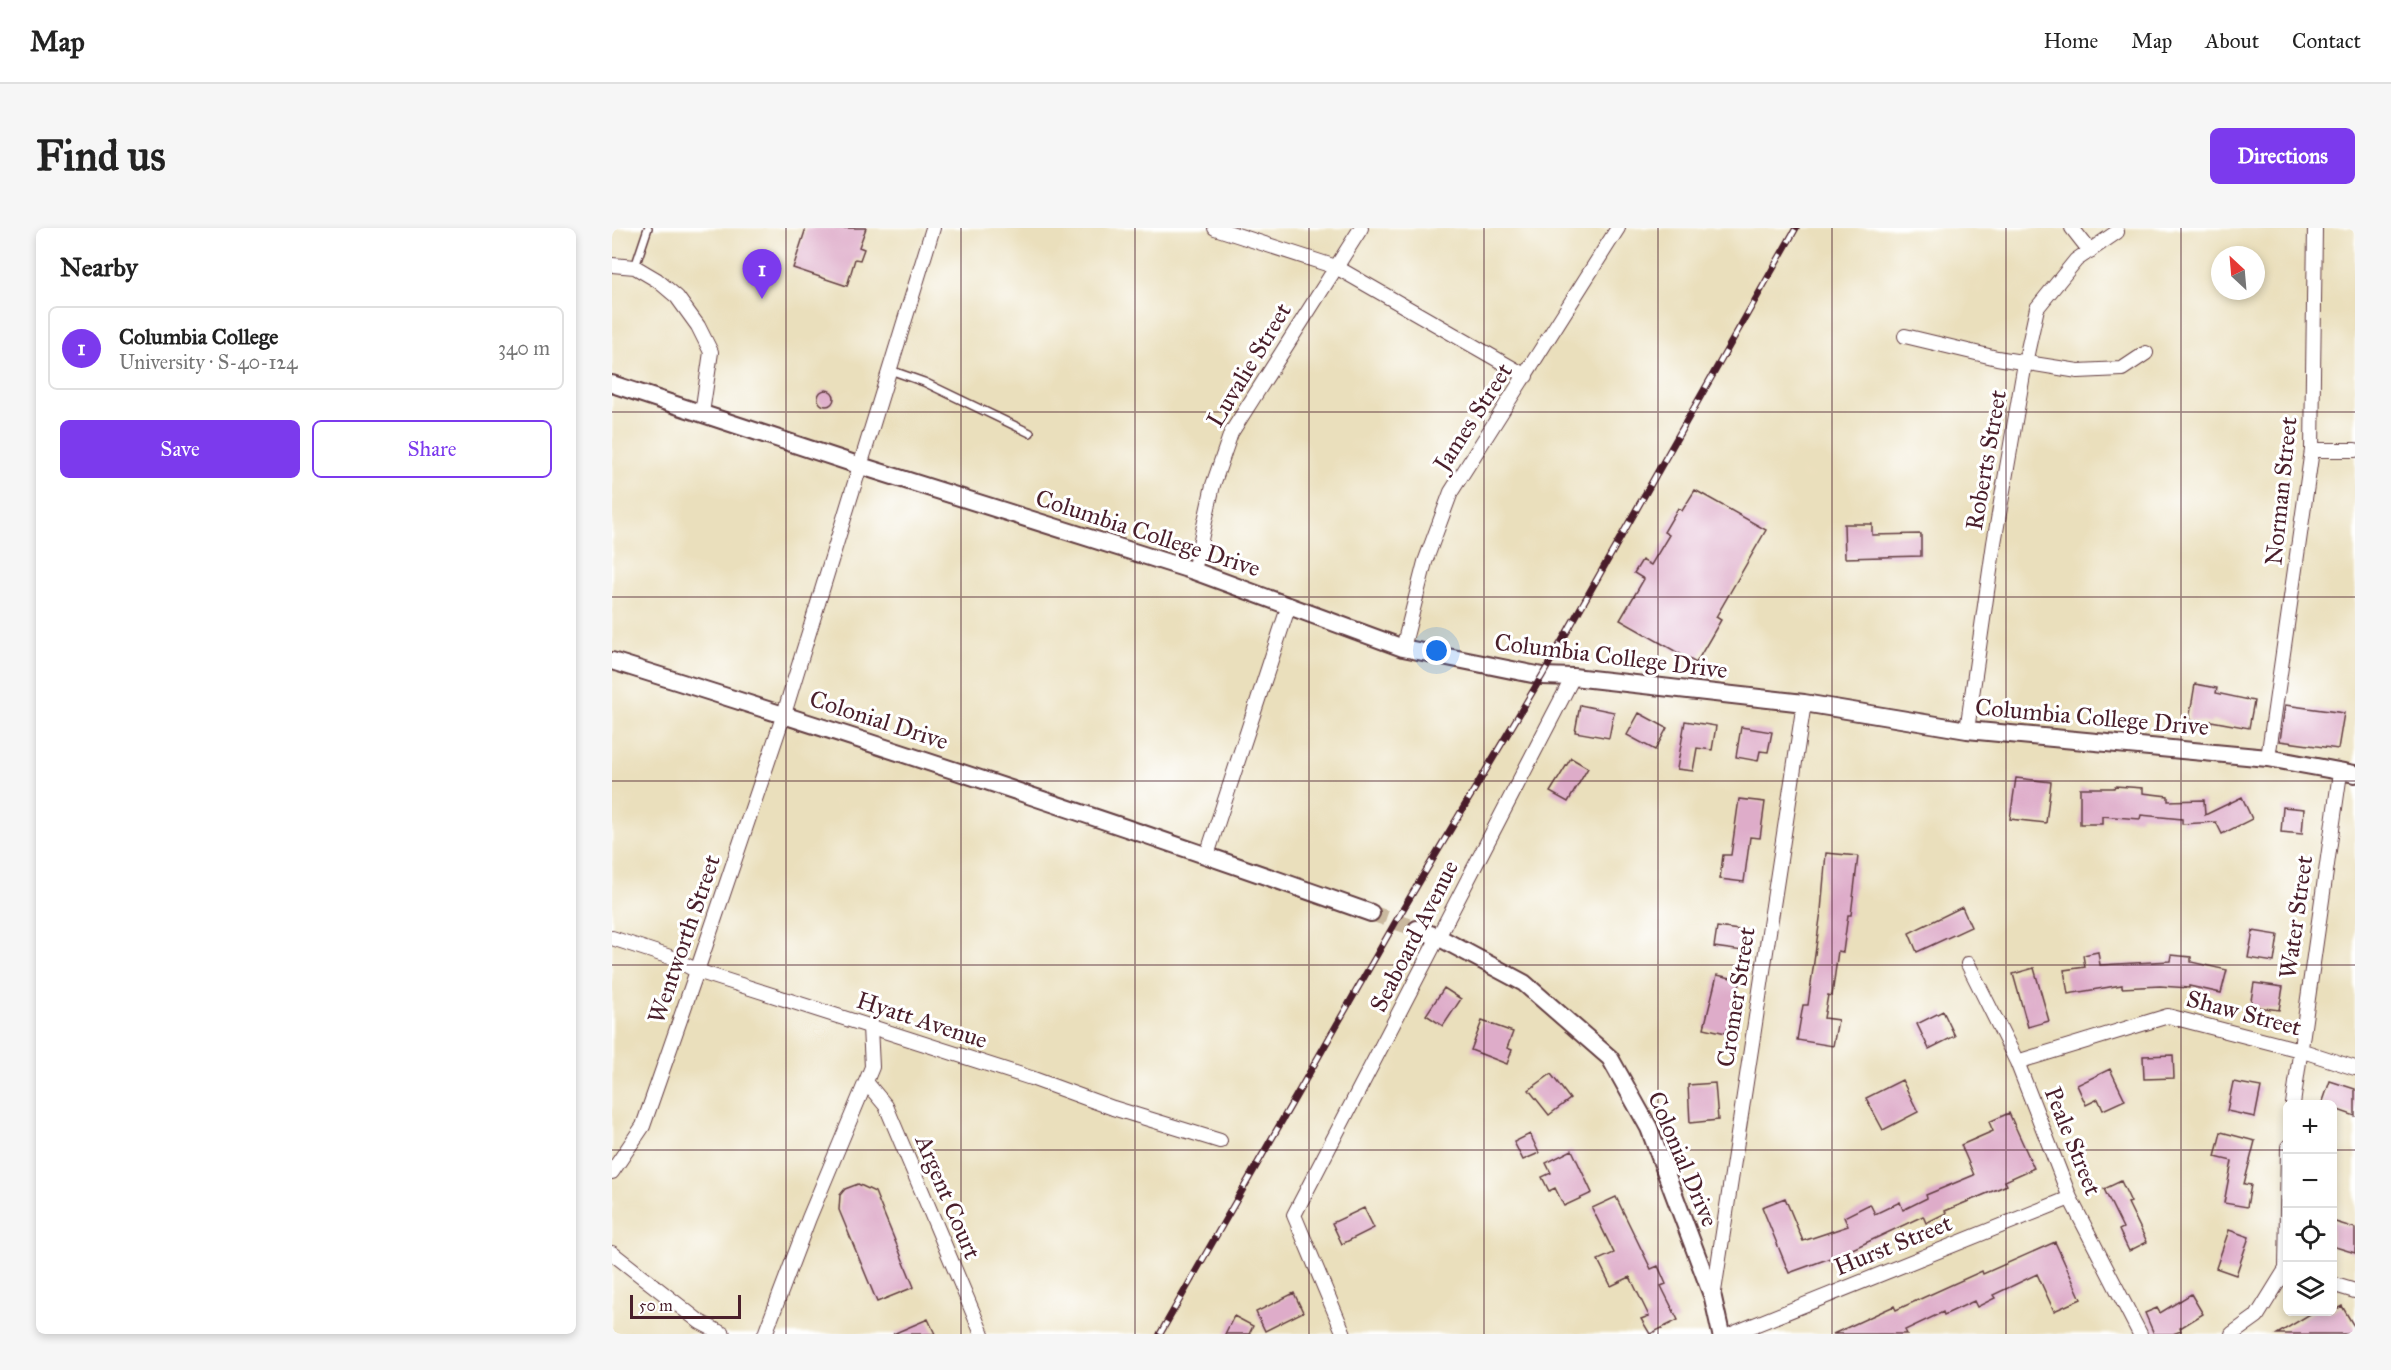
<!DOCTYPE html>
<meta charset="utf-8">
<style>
:root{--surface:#fff;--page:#f6f6f6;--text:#222;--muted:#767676;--line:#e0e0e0;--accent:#7c3aed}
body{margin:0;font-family:"IM FELL Great Primer",serif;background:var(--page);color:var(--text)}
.controls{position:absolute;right:18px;bottom:18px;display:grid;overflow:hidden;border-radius:9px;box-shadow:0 3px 9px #0003}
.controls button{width:54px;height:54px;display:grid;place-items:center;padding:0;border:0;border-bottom:2px solid var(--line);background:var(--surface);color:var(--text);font:30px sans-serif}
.compass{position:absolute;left:1599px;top:18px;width:54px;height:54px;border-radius:50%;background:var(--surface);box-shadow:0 3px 9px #0003;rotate:334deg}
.scale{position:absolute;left:18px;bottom:15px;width:111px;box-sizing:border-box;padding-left:6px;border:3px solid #4a1f2b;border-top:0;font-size:16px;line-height:21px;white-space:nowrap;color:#4a1f2b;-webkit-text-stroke:4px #fff;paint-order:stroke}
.you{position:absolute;left:825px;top:423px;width:21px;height:21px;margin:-15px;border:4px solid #fff;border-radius:50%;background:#1a73e8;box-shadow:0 0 0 9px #1a73e833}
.badge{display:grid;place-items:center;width:39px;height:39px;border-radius:50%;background:var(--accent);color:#fff;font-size:20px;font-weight:700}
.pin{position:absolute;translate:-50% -50px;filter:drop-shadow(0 2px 3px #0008)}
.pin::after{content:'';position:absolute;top:32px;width:21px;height:18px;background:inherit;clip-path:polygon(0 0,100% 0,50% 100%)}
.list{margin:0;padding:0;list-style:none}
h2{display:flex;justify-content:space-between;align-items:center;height:78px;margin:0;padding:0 24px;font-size:26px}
h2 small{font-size:20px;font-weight:400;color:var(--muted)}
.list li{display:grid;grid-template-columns:39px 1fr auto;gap:18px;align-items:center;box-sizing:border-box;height:84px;margin:0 12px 12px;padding:0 12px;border:2px solid var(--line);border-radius:9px}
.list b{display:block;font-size:22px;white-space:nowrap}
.list p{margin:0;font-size:20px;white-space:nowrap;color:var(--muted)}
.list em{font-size:20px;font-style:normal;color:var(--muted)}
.actions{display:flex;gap:12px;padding:18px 24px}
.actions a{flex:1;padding:14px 0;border:2px solid var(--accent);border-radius:9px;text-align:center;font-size:21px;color:var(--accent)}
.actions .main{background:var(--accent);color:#fff}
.icon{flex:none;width:33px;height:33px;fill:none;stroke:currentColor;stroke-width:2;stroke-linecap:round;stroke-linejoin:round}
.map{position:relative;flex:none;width:1743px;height:1106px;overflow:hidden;border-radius:9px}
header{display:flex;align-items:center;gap:36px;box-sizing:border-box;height:84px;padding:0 30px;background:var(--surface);border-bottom:2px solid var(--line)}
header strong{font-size:28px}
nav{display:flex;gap:33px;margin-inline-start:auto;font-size:21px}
.intro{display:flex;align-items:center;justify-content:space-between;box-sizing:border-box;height:144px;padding:0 36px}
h1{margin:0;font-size:42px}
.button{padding:15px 27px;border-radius:9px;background:var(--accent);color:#fff;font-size:21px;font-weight:700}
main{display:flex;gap:36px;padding:0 36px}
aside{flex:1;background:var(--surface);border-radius:9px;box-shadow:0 3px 9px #0003}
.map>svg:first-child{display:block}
.building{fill:#deacc9}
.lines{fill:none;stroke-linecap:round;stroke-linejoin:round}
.tertiary-tunnel{stroke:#cab99f;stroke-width:16;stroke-dasharray:16 8;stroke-linecap:butt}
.service-casing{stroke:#623c41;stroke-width:10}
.minor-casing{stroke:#623c41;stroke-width:16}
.tertiary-casing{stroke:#623c41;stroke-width:20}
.service{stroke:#fff;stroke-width:7}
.minor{stroke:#fff;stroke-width:14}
.tertiary{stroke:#fff;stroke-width:16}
.rail-casing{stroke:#4a1f2b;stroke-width:7}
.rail{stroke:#fff;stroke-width:4.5;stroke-dasharray:14;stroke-linecap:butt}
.grid{fill:none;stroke:#4a1f2b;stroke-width:1.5;stroke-opacity:0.55}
.labels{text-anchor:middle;stroke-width:6;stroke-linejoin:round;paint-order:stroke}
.street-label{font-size:24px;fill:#4a1f2b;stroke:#fff}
</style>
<header>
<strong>Map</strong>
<nav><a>Home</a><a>Map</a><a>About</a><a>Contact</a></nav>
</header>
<div class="intro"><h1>Find us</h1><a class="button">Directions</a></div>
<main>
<aside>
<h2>Nearby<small></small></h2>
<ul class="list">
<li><span class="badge">1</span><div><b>Columbia College</b><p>University · S-40-124</p></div><em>340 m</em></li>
</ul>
<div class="actions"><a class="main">Save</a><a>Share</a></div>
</aside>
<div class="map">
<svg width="1743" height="1106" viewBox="0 0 1743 1106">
<rect width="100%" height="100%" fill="#fff"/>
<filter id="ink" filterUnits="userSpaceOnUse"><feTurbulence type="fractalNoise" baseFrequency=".0167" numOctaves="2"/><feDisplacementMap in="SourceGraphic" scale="12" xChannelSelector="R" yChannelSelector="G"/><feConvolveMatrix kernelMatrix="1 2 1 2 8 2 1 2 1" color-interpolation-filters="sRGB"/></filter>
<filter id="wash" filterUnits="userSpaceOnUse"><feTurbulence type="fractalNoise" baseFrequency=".008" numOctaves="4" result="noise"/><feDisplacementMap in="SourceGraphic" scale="24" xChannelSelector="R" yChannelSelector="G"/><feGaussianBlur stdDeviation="1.35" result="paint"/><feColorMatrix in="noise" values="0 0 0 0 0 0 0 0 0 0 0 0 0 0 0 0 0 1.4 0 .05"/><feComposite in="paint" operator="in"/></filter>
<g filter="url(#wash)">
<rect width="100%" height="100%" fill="#eadfbc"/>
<g id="blocks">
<!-- building -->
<path class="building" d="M 194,0 L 254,0 L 247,19 L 252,21 L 248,32 L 243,31 L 235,58 L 181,40 Z
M206 170a8 8 0 1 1 16 0a8 8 0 1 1-16 0Z
M 1083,262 L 1154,302 L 1104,389 L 1109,392 L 1084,435 L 1008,392 L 1032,351 L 1022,345 L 1030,332 L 1039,337 L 1057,307 L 1052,304 L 1066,280 L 1070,283 Z
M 1232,296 L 1260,296 L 1260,307 L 1309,306 L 1309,328 L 1233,330 Z
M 1583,456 L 1605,460 L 1604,465 L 1642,473 L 1637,500 L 1599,493 L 1599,496 L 1577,492 Z
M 968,477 L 1002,484 L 997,510 L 963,504 Z
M 1673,477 L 1732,485 L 1726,521 L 1668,513 Z
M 1027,485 L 1055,500 L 1043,522 L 1015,507 Z
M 1073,493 L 1104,498 L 1100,522 L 1085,520 L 1081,543 L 1065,541 Z
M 1129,499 L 1160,504 L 1156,524 L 1148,523 L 1146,533 L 1124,529 Z
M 959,530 L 976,540 L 956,574 L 938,564 Z
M 1404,550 L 1439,554 L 1434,595 L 1398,591 Z
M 1503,558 L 1531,560 L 1531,565 L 1556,568 L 1556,573 L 1592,572 L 1593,587 L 1630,569 L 1640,591 L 1610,606 L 1604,594 L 1570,596 L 1570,591 L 1529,587 L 1528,591 L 1490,588 L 1490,596 L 1468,596 L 1468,560 L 1502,560 Z
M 1127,571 L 1153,574 L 1148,610 L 1138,609 L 1132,654 L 1108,651 L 1111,627 L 1119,627 Z
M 1671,579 L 1692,581 L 1690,606 L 1669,604 Z
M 1214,625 L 1246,628 L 1239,687 L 1236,687 L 1231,724 L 1226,723 L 1220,768 L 1216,767 L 1212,790 L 1226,792 L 1221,818 L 1185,812 L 1191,777 L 1196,777 L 1209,683 Z
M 1350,679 L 1359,699 L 1305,724 L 1297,705 Z
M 1105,699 L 1134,703 L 1131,723 L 1102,719 Z
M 1641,703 L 1666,707 L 1662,734 L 1636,730 Z
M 1486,724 L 1488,737 L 1558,733 L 1559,727 L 1579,729 L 1579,734 L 1615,742 L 1609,765 L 1577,758 L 1577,760 L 1548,758 L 1510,760 L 1510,757 L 1456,766 L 1452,742 L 1473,739 L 1471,727 Z
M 1422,740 L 1437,793 L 1416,799 L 1401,746 Z
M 1105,747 L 1129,752 L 1114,805 L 1092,800 Z
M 1642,755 L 1671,759 L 1667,782 L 1638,778 Z
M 832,760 L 849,771 L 831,798 L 814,787 Z
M 1331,783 L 1343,808 L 1317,821 L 1305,796 Z
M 870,793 L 901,804 L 895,820 L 900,822 L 895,836 L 859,822 Z
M 1561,827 L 1562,850 L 1532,851 L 1531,828 Z
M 1498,841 L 1513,872 L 1491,882 L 1486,871 L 1474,877 L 1465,857 Z
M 939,846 L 958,871 L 937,887 L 917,862 Z
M 1290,852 L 1306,884 L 1271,902 L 1254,870 Z
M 1718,853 L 1743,861 L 1743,888 L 1720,880 L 1720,876 L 1710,876 Z
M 1621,854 L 1649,859 L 1643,889 L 1615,883 Z
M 1103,855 L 1106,892 L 1078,895 L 1076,857 Z
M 1397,885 L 1422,940 L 1393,953 L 1395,957 L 1333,983 L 1334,985 L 1314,995 L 1311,988 L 1232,1025 L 1177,1045 L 1150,979 L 1173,970 L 1191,1013 L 1236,998 L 1232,989 L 1258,976 L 1263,986 L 1288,974 L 1291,982 L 1315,970 L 1314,967 L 1362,947 L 1349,917 L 1381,903 L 1377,894 Z
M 1609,904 L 1643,913 L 1632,956 L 1639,957 L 1635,979 L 1612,975 L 1620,933 L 1603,929 Z
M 918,906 L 927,925 L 911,932 L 902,914 Z
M 960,922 L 980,965 L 952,978 L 943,960 L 937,963 L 930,949 L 939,945 L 934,935 Z
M 1509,953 L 1519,974 L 1516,975 L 1535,1014 L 1517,1023 L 1507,1002 L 1511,1000 L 1492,961 Z
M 246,956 L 263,964 L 302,1059 L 265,1074 L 227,982 L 228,967 L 233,961 Z
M 1004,969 L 1039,1041 L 1046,1038 L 1054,1056 L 1049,1058 L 1066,1092 L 1038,1106 L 1029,1091 L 1037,1088 L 1018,1049 L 999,1058 L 986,1032 L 1002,1025 L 980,980 Z
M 752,980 L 762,1000 L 730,1016 L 720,995 Z
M 1720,993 L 1743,1000 L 1743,1025 L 1720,1018 Z
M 1617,1002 L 1637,1009 L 1624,1047 L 1604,1040 Z
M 1443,1014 L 1469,1071 L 1442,1083 L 1425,1046 L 1381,1067 L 1383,1070 L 1365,1079 L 1362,1073 L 1332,1087 L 1331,1084 L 1293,1102 L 1295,1106 L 1221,1106 L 1282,1078 L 1284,1082 L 1370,1043 L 1371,1046 Z
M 682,1065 L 691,1084 L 653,1103 L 644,1084 Z
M 1579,1066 L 1591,1086 L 1568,1100 L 1569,1103 L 1561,1106 L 1542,1106 L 1533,1085 L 1545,1080 L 1548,1085 Z
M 1730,1078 L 1743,1100 L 1743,1106 L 1665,1106 L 1703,1083 L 1721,1083 Z
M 622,1088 L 641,1098 L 637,1106 L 613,1106 Z
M 316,1091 L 323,1106 L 281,1106 Z"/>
</g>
</g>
<g filter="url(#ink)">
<use href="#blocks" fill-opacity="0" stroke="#623c41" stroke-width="1.5"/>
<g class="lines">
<!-- tertiary-tunnel -->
<path class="tertiary-tunnel" d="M 759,685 L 805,701"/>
<defs>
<path id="service" d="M 23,39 L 36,0
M 278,142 L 312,154 L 418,205"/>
<path id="minor" d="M 603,0 L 724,39 L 914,148
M 1460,0 L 1478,23
M 0,37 L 23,39 L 45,52 L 65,69 L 86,98 L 99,124 L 90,185
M 1293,108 L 1385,130 L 1466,143 L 1510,141 L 1534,125
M 1700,222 L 1743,222
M 582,343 L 601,257 L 619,205 L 749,0
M 791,420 L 813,334 L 839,264 L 1006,0
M 1355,502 L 1382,315 L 1413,135 L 1425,80 L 1464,32 L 1505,4
M 1656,530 L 1700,222 L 1703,0
M 595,627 L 677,377
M 0,710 L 61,730 L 85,743 L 419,850 L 501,880 L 608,913
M 1356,736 L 1405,834 L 1458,970 L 1528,1106
M 1405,834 L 1556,788 L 1688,822 L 1743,840
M 254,854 L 274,878 L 370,1106
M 1681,876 L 1728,545
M 0,944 L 31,898 L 85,743 L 172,486 L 321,0
M 0,1025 L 88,1094 L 111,1106
M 1674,1041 L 1676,919
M 1720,1056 L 1743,1063
M 1101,1070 L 1192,475
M 153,1106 L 197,990 L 260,839 L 258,799
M 732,1106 L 682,987 L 961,449
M 1120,1106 L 1458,970
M 1620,1106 L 1645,1088 L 1674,1041"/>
<path id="tertiary" d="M 0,156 L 249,238 L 582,343 L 791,420 L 930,448 L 961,449 L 1192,475 L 1355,502 L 1656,530 L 1743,546
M 0,433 C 255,512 508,596 759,685
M 805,701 L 826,709 L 912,755 L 998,830 L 1037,900 L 1101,1070 L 1109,1106"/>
</defs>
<!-- service casing -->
<use href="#service" class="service-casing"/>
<!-- minor casing -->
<use href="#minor" class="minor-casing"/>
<!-- tertiary casing -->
<use href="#tertiary" class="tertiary-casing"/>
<!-- service -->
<use href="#service" class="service"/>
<!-- minor -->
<use href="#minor" class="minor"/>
<!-- tertiary -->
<use href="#tertiary" class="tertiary"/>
<defs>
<path id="rail" d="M 548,1106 L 787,688 L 930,448 L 1184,0"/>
</defs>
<!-- rail casing -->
<use href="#rail" class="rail-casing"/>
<!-- rail -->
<use href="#rail" class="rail"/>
</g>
</g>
<!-- grid -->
<path class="grid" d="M 174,0 L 174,1106M 349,0 L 349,1106M 523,0 L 523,1106M 697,0 L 697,1106M 872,0 L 872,1106M 1046,0 L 1046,1106M 1220,0 L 1220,1106M 1394,0 L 1394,1106M 1569,0 L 1569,1106M 0,184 L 1743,184M 0,369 L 1743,369M 0,553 L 1743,553M 0,737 L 1743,737M 0,922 L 1676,922M 1720,922 L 1743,922"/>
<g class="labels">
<!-- street labels -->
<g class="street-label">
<text transform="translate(637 137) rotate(-59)" y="8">Luvalie Street</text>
<text transform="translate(861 189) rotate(-57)" y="8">James Street</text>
<text transform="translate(1374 232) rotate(-80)" y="8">Roberts Street</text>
<text transform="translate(1669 263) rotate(-84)" y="8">Norman Street</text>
<text transform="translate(536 305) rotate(18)" y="8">Columbia College Drive</text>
<text transform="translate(999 428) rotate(7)" y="8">Columbia College Drive</text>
<text transform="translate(1480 489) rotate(5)" y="8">Columbia College Drive</text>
<text transform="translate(267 492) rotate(18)" y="8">Colonial Drive</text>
<text transform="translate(1684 689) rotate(-82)" y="8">Water Street</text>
<text transform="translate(802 708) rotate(-63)" y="8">Seaboard Avenue</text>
<text transform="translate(72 711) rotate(-71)" y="8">Wentworth Street</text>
<text transform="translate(1124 769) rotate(-81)" y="8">Cromer Street</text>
<text transform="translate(1632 785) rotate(15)" y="8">Shaw Street</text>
<text transform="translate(310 792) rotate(18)" y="8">Hyatt Avenue</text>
<text transform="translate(1461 913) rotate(68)" y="8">Peale Street</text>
<text transform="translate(1071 931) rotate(67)" y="8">Colonial Drive</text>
<text transform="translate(336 969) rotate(67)" y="8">Argent Court</text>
<text transform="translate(1281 1017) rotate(-22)" y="8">Hurst Street</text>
</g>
</g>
</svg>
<div class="controls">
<button>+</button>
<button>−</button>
<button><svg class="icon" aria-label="locate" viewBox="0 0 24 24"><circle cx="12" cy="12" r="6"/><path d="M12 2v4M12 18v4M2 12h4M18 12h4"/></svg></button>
<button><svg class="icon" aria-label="layers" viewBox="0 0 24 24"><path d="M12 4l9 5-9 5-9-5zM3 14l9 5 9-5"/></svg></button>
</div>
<svg class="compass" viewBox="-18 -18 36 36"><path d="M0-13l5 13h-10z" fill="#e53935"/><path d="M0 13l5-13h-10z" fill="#767676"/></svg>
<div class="scale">50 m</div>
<div class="you"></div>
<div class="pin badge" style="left:150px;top:71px">1</div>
</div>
</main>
